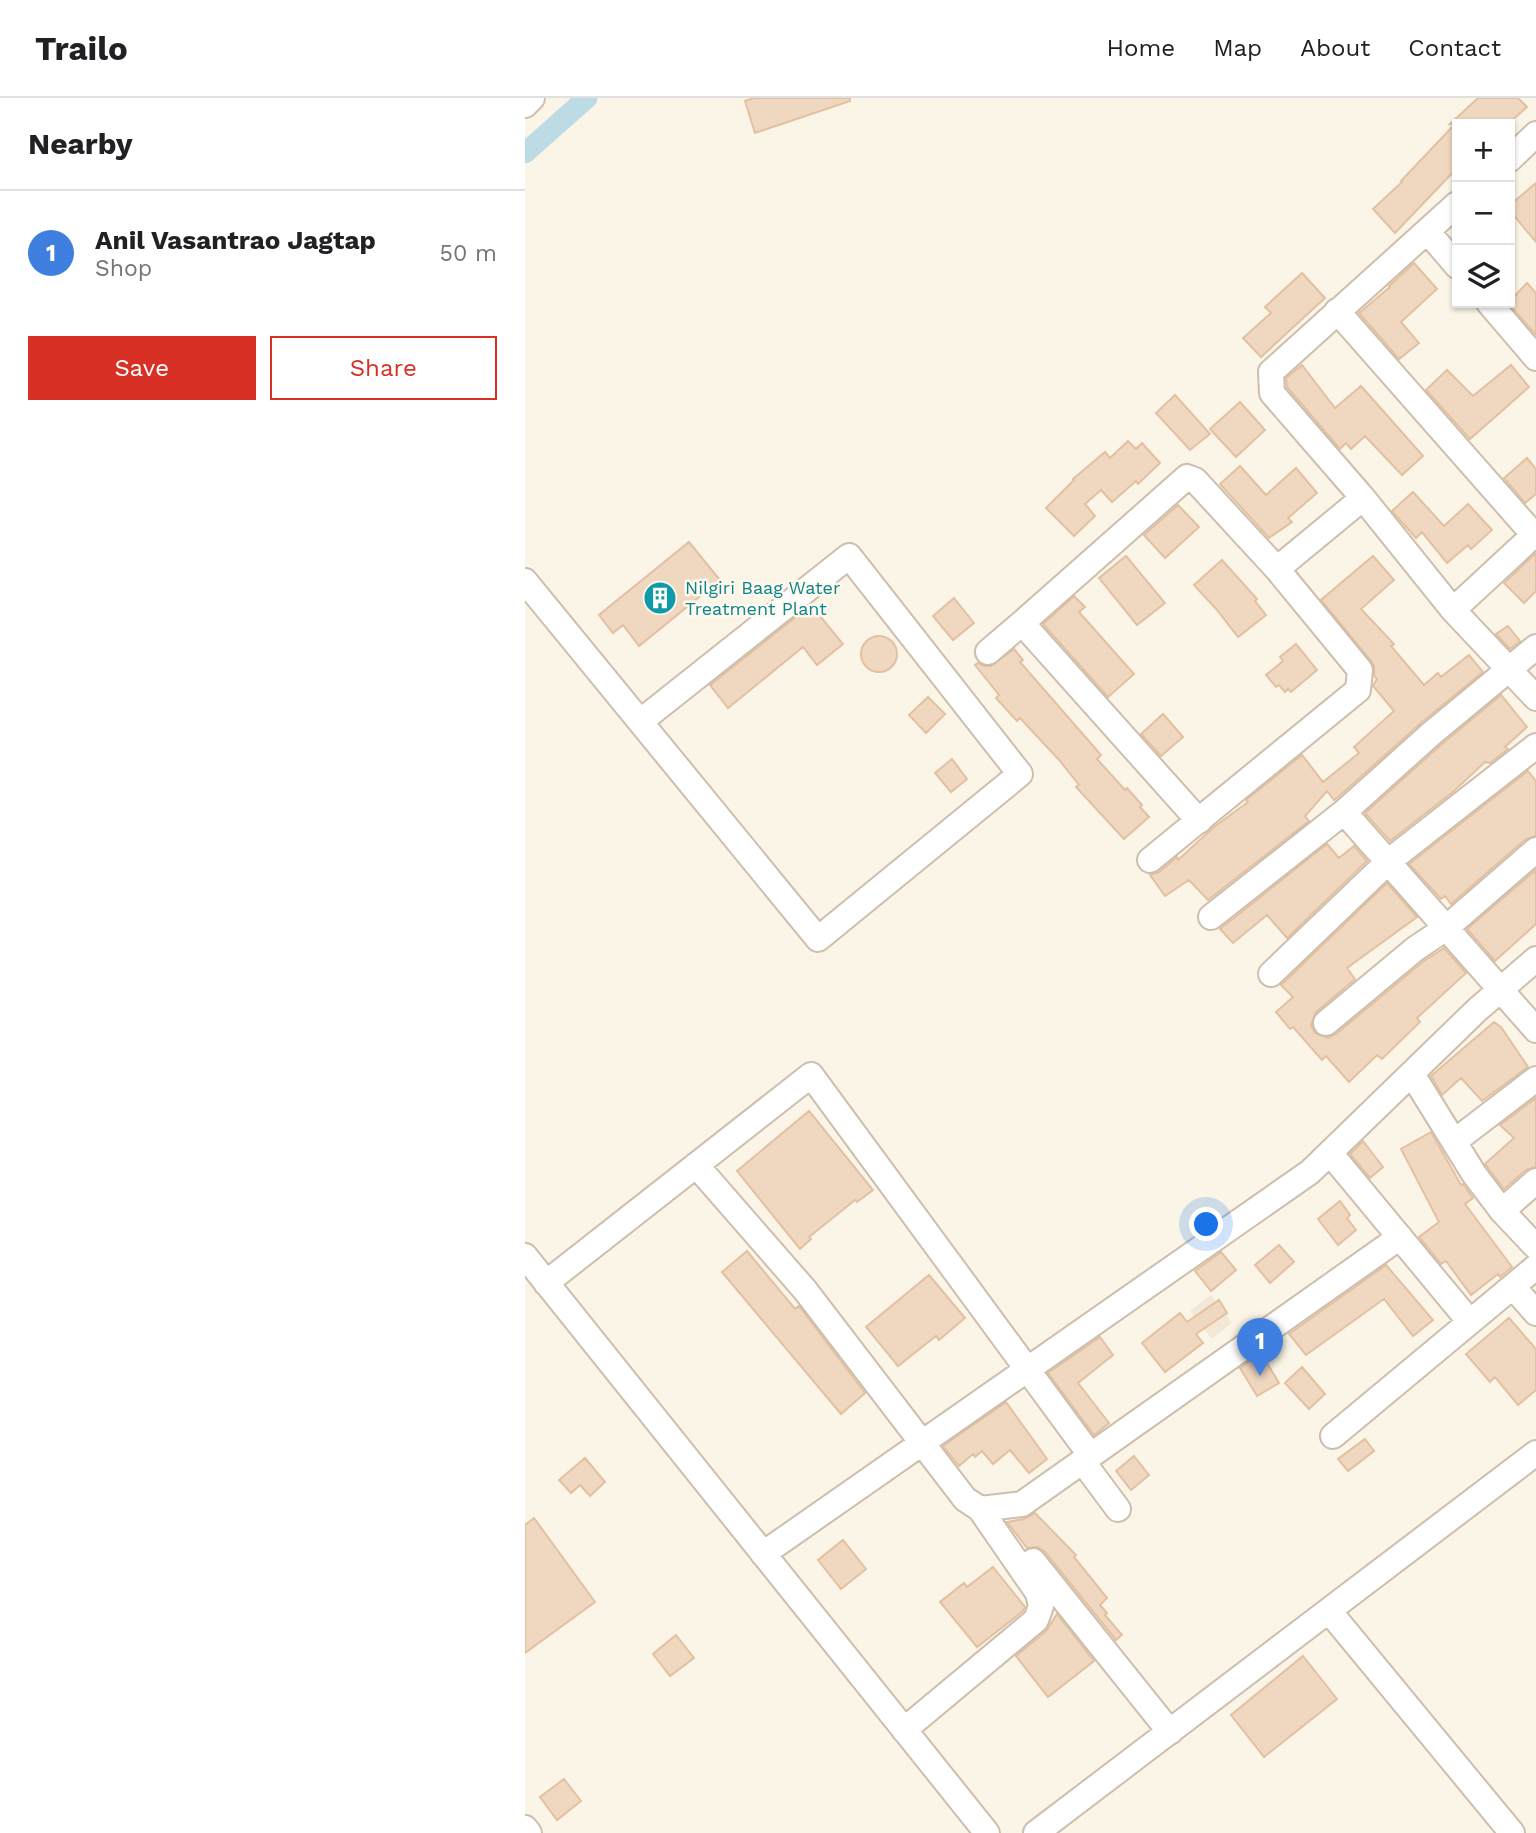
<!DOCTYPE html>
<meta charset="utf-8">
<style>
:root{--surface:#fff;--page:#f2f2f2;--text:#202124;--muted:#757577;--line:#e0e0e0;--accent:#d93025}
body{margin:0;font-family:"Work Sans",sans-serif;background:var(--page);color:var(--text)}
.controls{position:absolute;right:21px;top:21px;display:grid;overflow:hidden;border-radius:0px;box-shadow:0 2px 5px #0004}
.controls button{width:63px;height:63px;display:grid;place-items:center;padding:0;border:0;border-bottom:2px solid var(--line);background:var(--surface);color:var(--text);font:35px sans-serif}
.you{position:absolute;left:682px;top:1127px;width:24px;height:24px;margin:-18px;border:5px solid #fff;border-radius:50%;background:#1a73e8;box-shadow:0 0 0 10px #1a73e833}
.badge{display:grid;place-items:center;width:46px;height:46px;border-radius:50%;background:var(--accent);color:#fff;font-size:23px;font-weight:700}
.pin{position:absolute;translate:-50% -58px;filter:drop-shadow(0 2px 4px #0008)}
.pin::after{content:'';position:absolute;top:37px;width:24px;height:21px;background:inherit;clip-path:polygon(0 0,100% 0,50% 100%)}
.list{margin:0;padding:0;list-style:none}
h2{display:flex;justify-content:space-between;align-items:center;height:91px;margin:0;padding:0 28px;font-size:30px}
h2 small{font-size:23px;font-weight:400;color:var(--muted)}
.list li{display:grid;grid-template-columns:46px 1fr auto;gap:21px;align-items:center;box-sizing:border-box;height:126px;padding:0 28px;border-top:2px solid var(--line)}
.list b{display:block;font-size:26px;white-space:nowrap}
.list p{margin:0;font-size:23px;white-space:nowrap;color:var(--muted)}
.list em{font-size:23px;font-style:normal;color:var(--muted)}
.actions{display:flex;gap:14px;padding:21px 28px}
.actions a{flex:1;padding:16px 0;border:2px solid var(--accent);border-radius:0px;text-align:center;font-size:24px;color:var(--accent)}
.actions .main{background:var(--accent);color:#fff}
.icon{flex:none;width:38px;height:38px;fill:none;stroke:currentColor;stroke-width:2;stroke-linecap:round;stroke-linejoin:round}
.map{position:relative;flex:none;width:1011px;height:1735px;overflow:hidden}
header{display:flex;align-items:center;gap:42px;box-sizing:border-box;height:98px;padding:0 35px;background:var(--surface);border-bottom:2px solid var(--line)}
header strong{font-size:33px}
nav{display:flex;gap:38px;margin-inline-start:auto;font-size:24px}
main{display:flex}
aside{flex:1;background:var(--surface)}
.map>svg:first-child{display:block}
.residential{fill:#f3e8d6}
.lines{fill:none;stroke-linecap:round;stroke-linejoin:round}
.canal{stroke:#bcdbe4;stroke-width:21}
.building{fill:#f0d8c0;stroke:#e2c0a1;stroke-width:2}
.minor-casing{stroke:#cdbead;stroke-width:28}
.minor{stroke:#fff;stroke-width:24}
.labels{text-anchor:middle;stroke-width:5;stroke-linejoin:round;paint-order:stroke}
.culture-label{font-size:18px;fill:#0d838f;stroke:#fef9ed;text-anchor:start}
</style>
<header>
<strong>Trailo</strong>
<nav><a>Home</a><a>Map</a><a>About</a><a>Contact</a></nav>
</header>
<main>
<aside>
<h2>Nearby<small></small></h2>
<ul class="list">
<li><span class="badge" style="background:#3f7fe0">1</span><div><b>Anil Vasantrao Jagtap</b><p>Shop</p></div><em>50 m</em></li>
</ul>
<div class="actions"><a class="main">Save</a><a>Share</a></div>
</aside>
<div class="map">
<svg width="1011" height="1735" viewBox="0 0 1011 1735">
<rect width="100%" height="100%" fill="#fbf5e7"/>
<!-- residential -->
<path class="residential" d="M 686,1197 L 707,1225 L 687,1241 L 665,1213 Z"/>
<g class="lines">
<!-- canal -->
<path class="canal" d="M 0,55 L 62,0"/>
</g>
<!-- building -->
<path class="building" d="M 229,0 L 325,0 L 325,3 L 230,35 L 220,3 Z
M 953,0 L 993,0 L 1002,9 L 983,26 L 932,26 L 932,70 L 870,135 L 848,111 L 877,84 L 876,83 L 930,26 L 925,26 Z
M 1011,85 L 1011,144 L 985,113 L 985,107 Z
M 889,165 L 912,191 L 876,224 L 894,245 L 874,261 L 834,215 L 865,189 L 864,188 Z
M 777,175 L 800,200 L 736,259 L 718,240 L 746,215 L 740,209 Z
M 1002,185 L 1011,195 L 1011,237 L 983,205 Z
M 777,267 L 810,310 L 836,288 L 898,358 L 877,377 L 840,338 L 826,351 L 821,345 L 815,351 L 762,289 L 761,280 Z
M 986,267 L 1004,289 L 945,341 L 901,292 L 922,272 L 948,298 Z
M 650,297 L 685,336 L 665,352 L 631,315 Z
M 715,304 L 740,332 L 711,359 L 685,331 Z
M 603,343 L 611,351 L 617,345 L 635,365 L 613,386 L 611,383 L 587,404 L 576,392 L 560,406 L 570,418 L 549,438 L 521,410 L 549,382 L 548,381 L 580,354 L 585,360 Z
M 1002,360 L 1011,371 L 1011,396 L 1000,405 L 979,380 Z
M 715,368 L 741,397 L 771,370 L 792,395 L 763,420 L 767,424 L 744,440 L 695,386 Z
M 888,394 L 919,428 L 943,406 L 967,432 L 946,451 L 943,447 L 922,465 L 897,434 L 891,440 L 867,413 Z
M 653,407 L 674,429 L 640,460 L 619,437 Z
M 164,444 L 195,482 L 114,548 L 98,527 L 88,535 L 74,517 Z
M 1011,455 L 1011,493 L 999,505 L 979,485 Z
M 601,458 L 640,505 L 612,527 L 574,480 Z
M 848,458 L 869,482 L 836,511 L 869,546 L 866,548 L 899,587 L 913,575 L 916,579 L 944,557 L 958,574 L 897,624 L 813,699 L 809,702 L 802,693 L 780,718 L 784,723 L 683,802 L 664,782 L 640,798 L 625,777 L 634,774 L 652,759 L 653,762 L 689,729 L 723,704 L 721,702 L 777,657 L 798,684 L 834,655 L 829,649 L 869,613 L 848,588 L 852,581 L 849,578 L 849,568 L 846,563 L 796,502 Z
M 697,462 L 732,501 L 730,503 L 741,517 L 713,539 L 692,512 L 669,487 Z
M 549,498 L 560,509 L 554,514 L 609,576 L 583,599 L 518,526 Z
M 429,500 L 449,525 L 428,542 L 408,518 Z
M 286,507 L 318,546 L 292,567 L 278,549 L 203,610 L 185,587 Z
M 983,528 L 995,543 L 985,551 L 971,536 Z
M336 556a18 18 0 1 1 36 0a18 18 0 1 1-36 0Z
M 771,546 L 792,572 L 766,594 L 763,591 L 760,594 L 754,587 L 751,589 L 741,577 L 758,563 L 755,559 Z
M 489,551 L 498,562 L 495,564 L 576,657 L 572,661 L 600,692 L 602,690 L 617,707 L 615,709 L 624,719 L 599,741 L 551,689 L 554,687 L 535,663 L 495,620 L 492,623 L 471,600 L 474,597 L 450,567 L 453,565 L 459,568 L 466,568 Z
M 976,597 L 1002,629 L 980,649 L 983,651 L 965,665 L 960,664 L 929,693 L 865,743 L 840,715 L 917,646 Z
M 403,599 L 420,616 L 401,635 L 384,617 Z
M 638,616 L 658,639 L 636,658 L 616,636 Z
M 427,661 L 442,681 L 426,694 L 410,675 Z
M 1003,673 L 1011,683 L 1011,738 L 1001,741 L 926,806 L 920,798 L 916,801 L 884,766 Z
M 802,746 L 814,760 L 829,748 L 842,763 L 762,840 L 742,817 L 708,845 L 695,831 Z
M 1011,772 L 1011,826 L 970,863 L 942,831 Z
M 862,785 L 892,819 L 822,870 L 830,881 L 791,914 L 786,927 L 790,935 L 803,940 L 811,936 L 899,863 L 919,850 L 941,875 L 892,920 L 895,924 L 857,961 L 852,957 L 824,984 L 801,958 L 797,962 L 768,929 L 765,931 L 751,914 L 768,899 L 756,887 Z
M 969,924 L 976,929 L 1003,969 L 957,1003 L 936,980 L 917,997 L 906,978 Z
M 1011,1000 L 1011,1069 L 1001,1072 L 979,1091 L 960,1066 L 989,1040 L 975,1027 Z
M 284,1013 L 348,1092 L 332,1104 L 330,1102 L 284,1139 L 286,1141 L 275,1151 L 212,1073 Z
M 906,1034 L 936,1087 L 938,1086 L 948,1100 L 940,1106 L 987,1169 L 975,1179 L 973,1176 L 946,1197 L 921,1163 L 916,1166 L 894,1139 L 914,1124 L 876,1051 Z
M 838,1043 L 858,1069 L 845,1080 L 825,1056 Z
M 815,1103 L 825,1117 L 822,1120 L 831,1132 L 813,1147 L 793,1121 Z
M 754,1147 L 769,1164 L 745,1185 L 730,1167 Z
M 222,1153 L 270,1211 L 274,1208 L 340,1295 L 316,1316 L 197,1174 Z
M 696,1154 L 711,1172 L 686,1193 L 670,1173 Z
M 861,1167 L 908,1222 L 888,1238 L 859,1201 L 781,1257 L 764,1236 Z
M 404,1177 L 440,1220 L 414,1242 L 411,1238 L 373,1268 L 341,1229 Z
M 694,1202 L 702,1215 L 671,1236 L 678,1245 L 640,1274 L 617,1245 L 655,1215 L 662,1224 Z
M 984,1220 L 1011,1251 L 1011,1292 L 993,1307 L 970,1279 L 965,1284 L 941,1256 Z
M 575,1239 L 588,1257 L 553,1285 L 584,1325 L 569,1337 L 523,1275 Z
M 736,1255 L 754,1285 L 732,1298 L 715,1270 Z
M 777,1269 L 800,1296 L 784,1311 L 760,1285 Z
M 481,1304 L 522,1361 L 504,1375 L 485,1352 L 468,1366 L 457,1353 L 450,1359 L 448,1356 L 434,1368 L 418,1348 Z
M 840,1341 L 849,1353 L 823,1373 L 813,1361 Z
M 609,1358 L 624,1377 L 606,1392 L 591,1373 Z
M 60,1360 L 80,1384 L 65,1398 L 55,1387 L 46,1395 L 34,1382 Z
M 510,1415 L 551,1457 L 549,1459 L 582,1500 L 575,1507 L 582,1515 L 580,1517 L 597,1537 L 591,1542 L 520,1454 L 513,1449 L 502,1450 L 482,1424 L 499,1421 Z
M 9,1420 L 70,1504 L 0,1555 L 0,1427 Z
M 318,1442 L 341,1471 L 316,1491 L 293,1462 Z
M 468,1469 L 500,1509 L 498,1513 L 452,1549 L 415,1504 L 439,1485 L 442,1489 Z
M 532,1516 L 569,1563 L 523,1599 L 491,1558 L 521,1533 Z
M 151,1537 L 169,1560 L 145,1578 L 128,1556 Z
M 778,1558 L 812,1601 L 739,1659 L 706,1617 Z
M 39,1681 L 56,1703 L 32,1722 L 15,1699 Z"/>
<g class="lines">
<defs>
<path id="minor" d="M 0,7 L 7,0
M 985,61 L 1011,36
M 932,106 L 746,274 L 747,295 L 838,400 L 928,512 L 1011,600
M 902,133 L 932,168
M 964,205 L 1011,260
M 812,213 L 1009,437
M 0,483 L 293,841 L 495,676 L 324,458 L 116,623
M 928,512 L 1011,435
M 463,554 L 497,525
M 819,714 L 1011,932
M 674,723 L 497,525 L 662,379 L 670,382 L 752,471
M 625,762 L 833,592 L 835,572 L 752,471 L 838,400
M 686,819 L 819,714 L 907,635 L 1011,549
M 746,876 L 864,763 L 1011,648
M 801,925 L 890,851 L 921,830 L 1011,752
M 887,976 L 949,1076 L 977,1113 L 1011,1149
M 930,1043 L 1011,981
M 805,1055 L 945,1224
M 171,1067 L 280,1192 L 440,1401 L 455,1411 L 497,1406 L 875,1139
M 977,1113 L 1011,1083
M 0,1158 L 462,1735
M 21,1185 L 286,977 L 566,1358
M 988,1189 L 1011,1215
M 808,1338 L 1011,1169
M 558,1364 L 593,1411
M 238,1456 L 785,1074 L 953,911 L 1011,861
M 508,1463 L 645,1634
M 804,1513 L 987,1735
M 379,1632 L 511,1522 L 516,1508 L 513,1495 L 455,1411
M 0,1730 L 4,1735
M 511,1735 L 1011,1355"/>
</defs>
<!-- minor casing -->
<use href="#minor" class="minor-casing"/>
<!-- minor -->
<use href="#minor" class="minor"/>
</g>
<!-- icons -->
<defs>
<symbol id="building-disc" viewBox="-11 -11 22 22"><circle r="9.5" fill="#0f9aa8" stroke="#fef9ed"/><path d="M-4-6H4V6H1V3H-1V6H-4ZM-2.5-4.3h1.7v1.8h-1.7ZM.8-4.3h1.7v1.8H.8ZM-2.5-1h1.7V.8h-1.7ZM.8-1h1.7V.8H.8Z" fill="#fff"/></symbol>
</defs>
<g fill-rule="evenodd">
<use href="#building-disc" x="116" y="481" width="38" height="38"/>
</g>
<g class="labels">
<!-- culture labels -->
<g class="culture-label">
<text x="160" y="496">Nilgiri Baag Water<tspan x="160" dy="21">Treatment Plant</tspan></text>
</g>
</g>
</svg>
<div class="controls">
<button>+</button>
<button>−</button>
<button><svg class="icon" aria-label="layers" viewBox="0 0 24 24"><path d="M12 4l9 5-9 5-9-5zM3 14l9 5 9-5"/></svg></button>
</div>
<div class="you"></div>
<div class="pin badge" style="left:735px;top:1278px;background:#3f7fe0">1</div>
</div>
</main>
